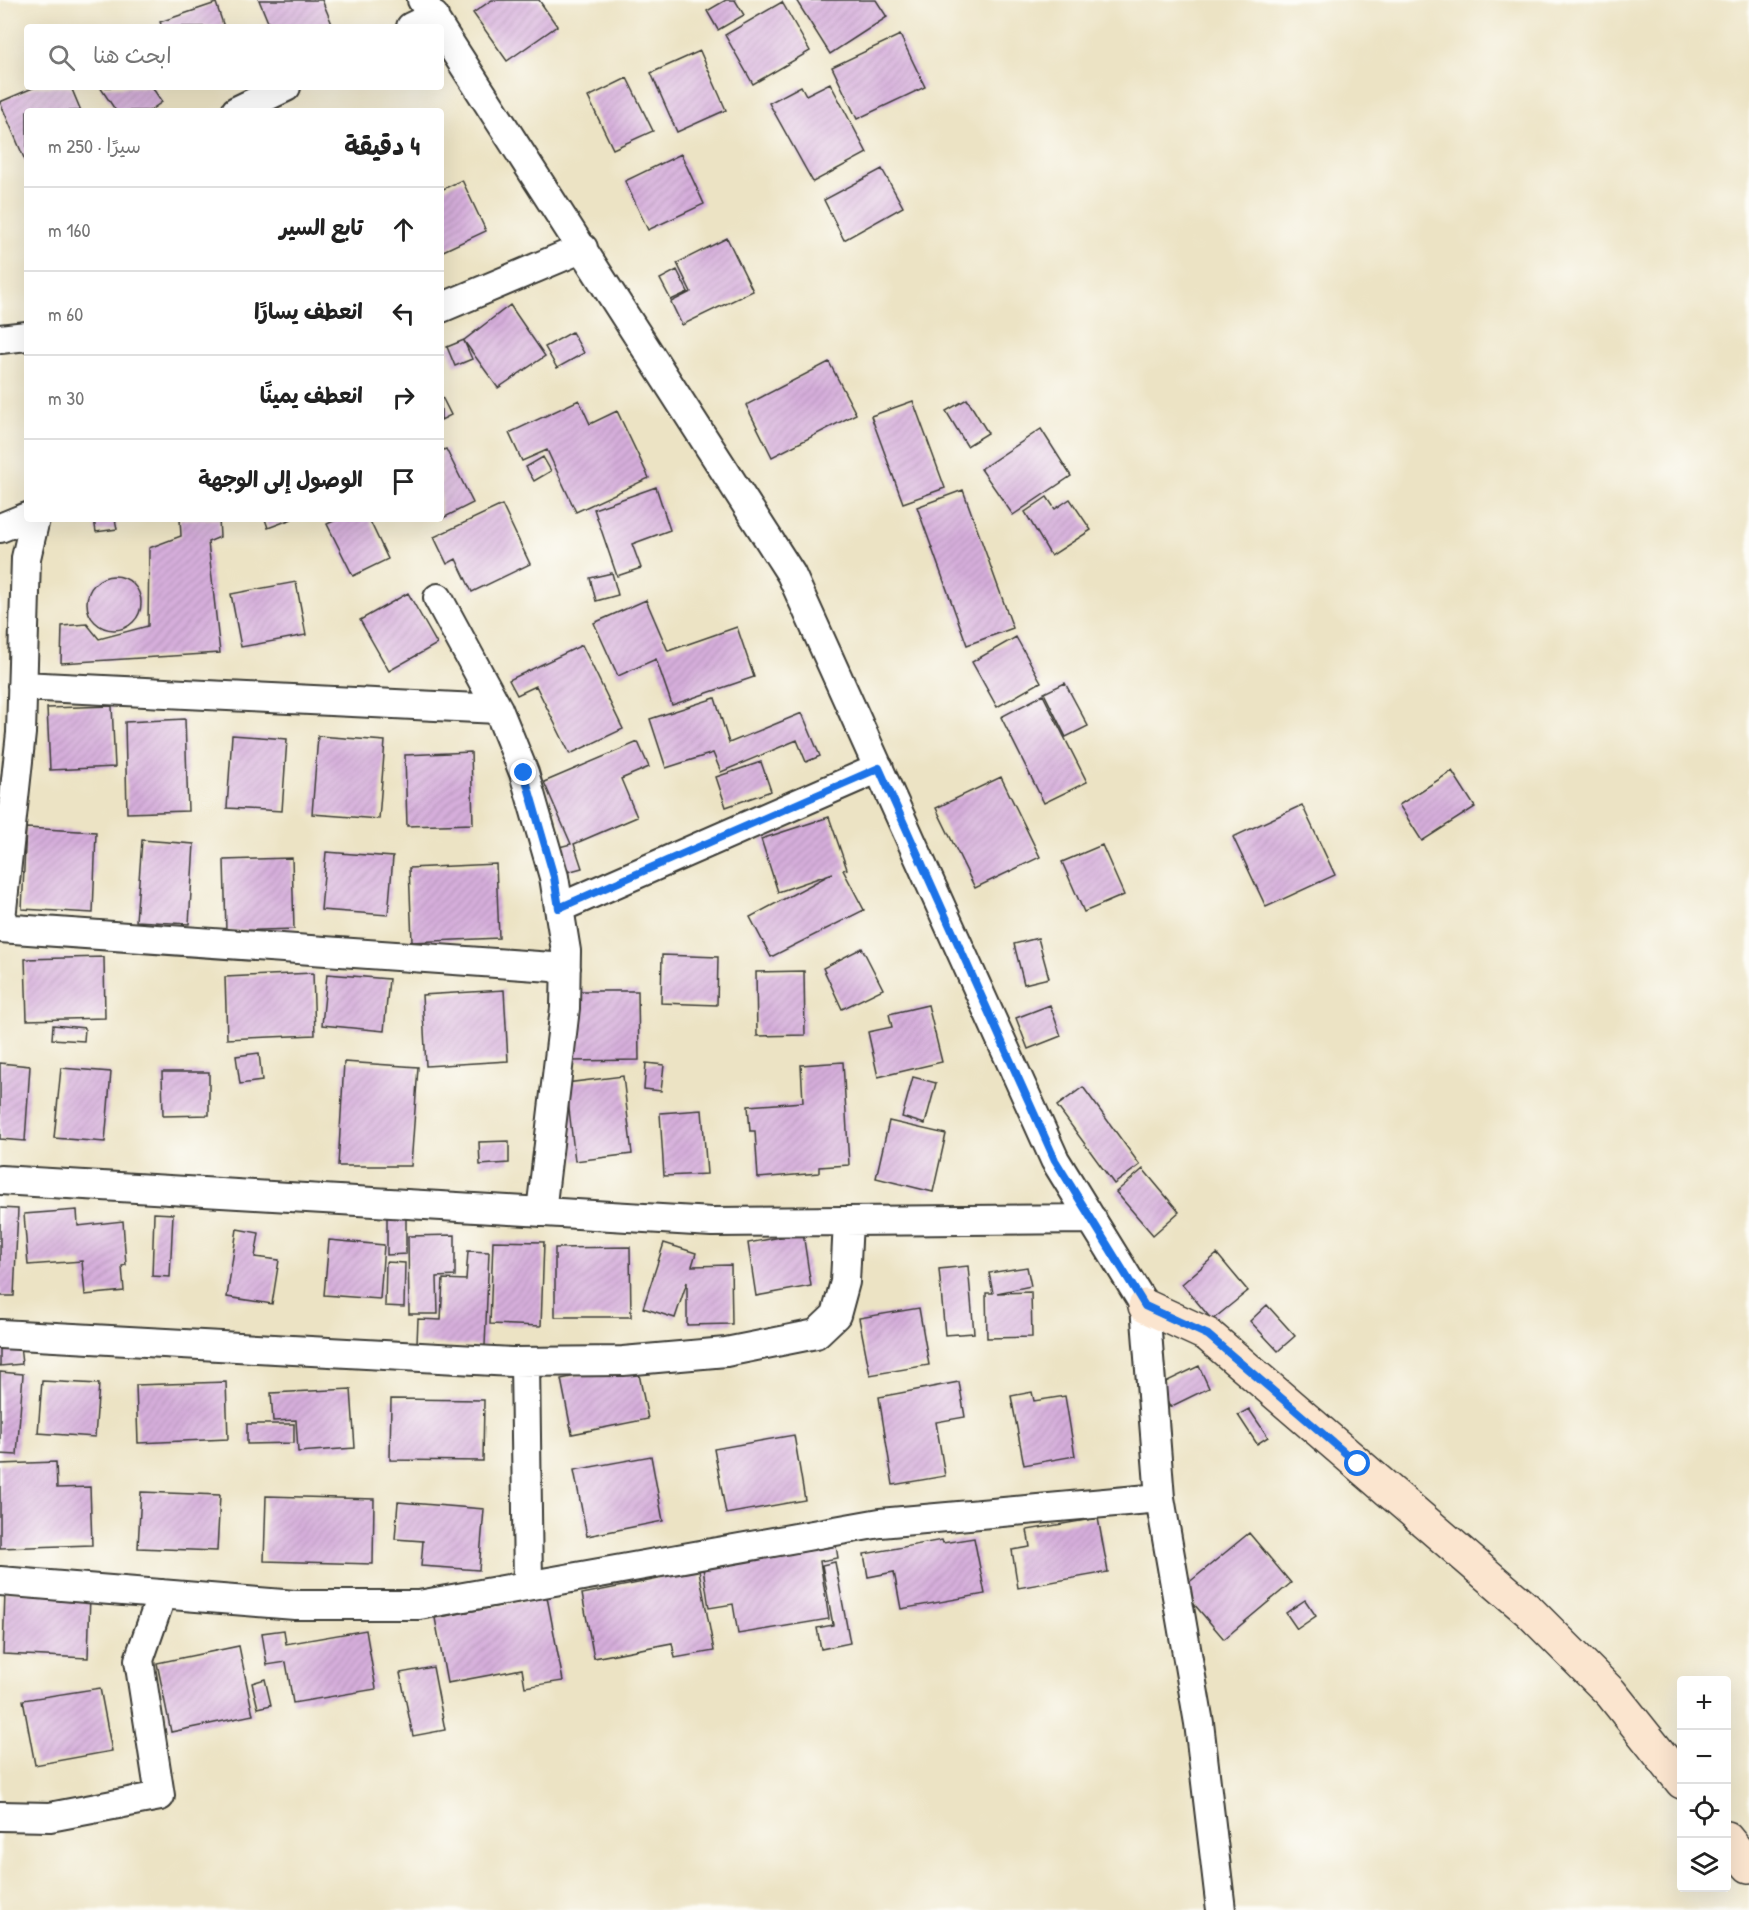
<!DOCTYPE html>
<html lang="ar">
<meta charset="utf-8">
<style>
:root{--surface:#fff;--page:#f2f2f2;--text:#222;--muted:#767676;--line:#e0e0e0}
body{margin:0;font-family:"Patrick Hand","Playpen Sans Arabic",sans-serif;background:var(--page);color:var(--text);direction:rtl}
.controls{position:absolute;right:18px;bottom:18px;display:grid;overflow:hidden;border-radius:6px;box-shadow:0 6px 24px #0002}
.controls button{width:54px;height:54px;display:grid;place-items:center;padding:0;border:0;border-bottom:2px solid var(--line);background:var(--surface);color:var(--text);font:30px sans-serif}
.stop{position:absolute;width:18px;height:18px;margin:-14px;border:4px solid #1a73e8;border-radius:50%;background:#fff}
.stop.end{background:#1a73e8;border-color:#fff;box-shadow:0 2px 6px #0008}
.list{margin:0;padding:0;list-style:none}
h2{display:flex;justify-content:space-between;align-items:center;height:78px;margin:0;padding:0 24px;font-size:26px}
h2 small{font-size:20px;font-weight:400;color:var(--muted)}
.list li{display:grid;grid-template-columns:39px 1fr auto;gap:18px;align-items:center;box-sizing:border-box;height:84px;padding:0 24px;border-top:2px solid var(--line)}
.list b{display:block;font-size:22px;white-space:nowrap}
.list em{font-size:20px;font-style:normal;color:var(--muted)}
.icon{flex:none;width:33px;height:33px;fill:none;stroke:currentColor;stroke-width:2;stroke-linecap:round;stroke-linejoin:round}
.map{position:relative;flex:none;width:1749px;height:1910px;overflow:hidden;direction:ltr}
.search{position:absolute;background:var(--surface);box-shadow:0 6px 24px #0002;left:24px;top:24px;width:420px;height:66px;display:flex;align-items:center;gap:15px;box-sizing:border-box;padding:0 21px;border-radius:6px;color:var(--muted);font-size:22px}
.panel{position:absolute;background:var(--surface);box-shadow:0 6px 24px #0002;left:24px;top:108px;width:420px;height:414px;border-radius:6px;direction:rtl}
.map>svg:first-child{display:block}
.building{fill:url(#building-hatch)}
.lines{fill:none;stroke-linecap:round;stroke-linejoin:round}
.street-casing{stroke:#3b3a35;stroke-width:32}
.secondary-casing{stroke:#3b3a35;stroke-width:36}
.street{stroke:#fff;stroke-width:28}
.secondary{stroke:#fbe5cf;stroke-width:33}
.route{stroke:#1a73e8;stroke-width:8}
</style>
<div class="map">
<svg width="1749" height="1910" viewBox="0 0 1749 1910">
<defs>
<pattern id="building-hatch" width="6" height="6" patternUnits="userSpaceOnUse" patternTransform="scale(1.5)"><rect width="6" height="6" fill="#d6aedb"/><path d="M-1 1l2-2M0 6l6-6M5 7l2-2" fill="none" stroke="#b795bb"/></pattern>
</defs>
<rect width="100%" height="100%" fill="#fdfcf7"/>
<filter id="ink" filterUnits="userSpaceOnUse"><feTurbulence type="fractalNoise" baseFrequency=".0167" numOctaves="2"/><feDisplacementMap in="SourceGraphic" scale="12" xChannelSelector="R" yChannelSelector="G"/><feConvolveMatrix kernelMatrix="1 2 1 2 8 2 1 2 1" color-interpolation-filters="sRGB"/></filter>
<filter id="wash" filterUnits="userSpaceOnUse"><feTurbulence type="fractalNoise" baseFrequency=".008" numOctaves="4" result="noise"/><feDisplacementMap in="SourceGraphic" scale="24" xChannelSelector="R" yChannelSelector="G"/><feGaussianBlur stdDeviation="1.35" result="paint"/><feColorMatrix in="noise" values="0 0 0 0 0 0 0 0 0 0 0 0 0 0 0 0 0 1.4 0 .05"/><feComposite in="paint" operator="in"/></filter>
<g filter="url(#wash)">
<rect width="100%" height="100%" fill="#ece3c4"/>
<g id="blocks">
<!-- building -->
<path class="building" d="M 259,0 L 322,0 L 332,24 L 324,27 L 270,27 Z
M 492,0 L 539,0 L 557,26 L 507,61 L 473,13 Z
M 726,0 L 735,0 L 744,15 L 718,30 L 707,11 Z
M 796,0 L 876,0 L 887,17 L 830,54 Z
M 782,2 L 810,51 L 753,84 L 725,35 Z
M 216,3 L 224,27 L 162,27 L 160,22 Z
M 900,35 L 925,87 L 857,119 L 832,67 Z
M 700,51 L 726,110 L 677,132 L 651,73 Z
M 627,78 L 653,131 L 613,149 L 588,97 Z
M 830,83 L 867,153 L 813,182 L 769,103 L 801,86 L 806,95 Z
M 35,87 L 71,87 L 81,111 L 27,111 L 27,165 L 0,102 Z
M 100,87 L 152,87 L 162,102 L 149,111 L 116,111 Z
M 681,154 L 704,204 L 648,230 L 625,181 Z
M 882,169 L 903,207 L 844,240 L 824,200 Z
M 462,180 L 486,231 L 441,252 L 441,190 Z
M 727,238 L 753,291 L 682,325 L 671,302 L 691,292 L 677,263 Z
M 677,270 L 688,292 L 671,300 L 660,279 Z
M 510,305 L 545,356 L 498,388 L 464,341 L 472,359 L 455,366 L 447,347 L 464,340 Z
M 572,332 L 584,353 L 557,368 L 545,347 Z
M 829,362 L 856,414 L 772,457 L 746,405 Z
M 441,395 L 451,415 L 441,420 Z
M 967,399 L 988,433 L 967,446 L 946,411 Z
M 579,400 L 590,424 L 617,411 L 649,478 L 576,512 L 547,450 L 522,461 L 509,433 Z
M 913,401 L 945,488 L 903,503 L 871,416 Z
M 1041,429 L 1071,476 L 1013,515 L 981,469 Z
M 446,449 L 473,503 L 441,519 L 441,451 Z
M 543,457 L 551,471 L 534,481 L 526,467 Z
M 656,487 L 670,530 L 632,544 L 641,568 L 617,576 L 594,509 Z
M 963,490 L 1013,628 L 967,645 L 917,507 Z
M 1047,497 L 1055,509 L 1070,499 L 1091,530 L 1051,556 L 1025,512 Z
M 502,505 L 530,564 L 472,592 L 456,559 L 447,564 L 434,537 Z
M 94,519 L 115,519 L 117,529 L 96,532 Z
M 180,519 L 219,519 L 220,537 L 208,542 L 220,653 L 61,663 L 62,626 L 87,624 L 99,639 L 148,626 L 149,548 L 181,536 Z
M 265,519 L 292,519 L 268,528 Z
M 338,519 L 369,519 L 388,559 L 353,576 L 327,524 Z
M 612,573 L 618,595 L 596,601 L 590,578 Z
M87 603a27 27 0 1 1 54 0a27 27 0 1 1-54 0Z
M 296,582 L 306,635 L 241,647 L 231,594 Z
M 408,593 L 437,644 L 389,671 L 360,620 Z
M 646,600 L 668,651 L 737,627 L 754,677 L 672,705 L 656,659 L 618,676 L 594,623 Z
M 1016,637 L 1041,682 L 997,707 L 972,662 Z
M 582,645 L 623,729 L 570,754 L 536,686 L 517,695 L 509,680 Z
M 1065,683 L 1088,726 L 1066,737 L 1044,693 Z
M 1043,695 L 1087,782 L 1044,803 L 1001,717 Z
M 715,698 L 729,743 L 802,713 L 820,756 L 806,762 L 797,740 L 721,772 L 713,753 L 666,768 L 650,719 Z
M 112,706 L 115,767 L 50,770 L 47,708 Z
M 185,719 L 188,811 L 127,813 L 125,722 Z
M 232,735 L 287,739 L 282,811 L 227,808 Z
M 318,736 L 385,741 L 379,819 L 312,814 Z
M 638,742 L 649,767 L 621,779 L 637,817 L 574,844 L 582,868 L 567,872 L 559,847 L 571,844 L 544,782 Z
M 471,752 L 473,824 L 407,826 L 405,755 Z
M 761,762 L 771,791 L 726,807 L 716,777 Z
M 1452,771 L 1475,807 L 1422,841 L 1399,805 Z
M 1001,777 L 1040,857 L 975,888 L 936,808 Z
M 1302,805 L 1335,875 L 1266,907 L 1233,837 Z
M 829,817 L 847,869 L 843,870 L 864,910 L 771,957 L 750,917 L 833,873 L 778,892 L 761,839 Z
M 26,828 L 96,832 L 93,913 L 22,909 Z
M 142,840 L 194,844 L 189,924 L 136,921 Z
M 1102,845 L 1124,895 L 1084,912 L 1062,862 Z
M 326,852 L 393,857 L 388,915 L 321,910 Z
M 292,858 L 294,929 L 226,931 L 224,860 Z
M 496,864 L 499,938 L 412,942 L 409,868 Z
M 1038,938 L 1049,978 L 1024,984 L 1014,944 Z
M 862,948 L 883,989 L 842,1009 L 823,968 Z
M 662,955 L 718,957 L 717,1005 L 661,1003 Z
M 104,957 L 105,1018 L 27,1020 L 25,959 Z
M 804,971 L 805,1035 L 757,1036 L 756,972 Z
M 313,973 L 315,1035 L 227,1039 L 225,977 Z
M 327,974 L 389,979 L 384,1031 L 322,1025 Z
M 504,990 L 508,1061 L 426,1066 L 422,995 Z
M 575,991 L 638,991 L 639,1060 L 571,1061 Z
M 928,1005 L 942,1062 L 878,1077 L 868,1032 L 892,1027 L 889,1014 Z
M 1050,1005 L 1061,1036 L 1028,1049 L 1016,1018 Z
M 53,1025 L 85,1028 L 84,1041 L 52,1039 Z
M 259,1053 L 262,1081 L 240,1084 L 236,1056 Z
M 344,1062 L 418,1067 L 411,1166 L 338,1166 Z
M 843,1062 L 849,1165 L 819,1167 L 819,1173 L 758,1178 L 755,1131 L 750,1131 L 748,1106 L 803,1102 L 801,1065 Z
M 0,1063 L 30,1066 L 25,1141 L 0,1139 Z
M 646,1063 L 664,1065 L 661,1091 L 644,1089 Z
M 61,1068 L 111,1072 L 105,1142 L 54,1138 Z
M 162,1072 L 209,1072 L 209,1115 L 163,1116 Z
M 623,1076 L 632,1154 L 575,1161 L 566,1083 Z
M 913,1077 L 936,1083 L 925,1124 L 902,1117 Z
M 1083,1087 L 1140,1165 L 1114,1184 L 1057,1106 Z
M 702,1110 L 707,1174 L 664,1176 L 660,1113 Z
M 889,1121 L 946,1134 L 933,1192 L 876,1178 Z
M 509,1141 L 509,1163 L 480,1165 L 479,1142 Z
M 1143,1169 L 1179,1212 L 1153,1235 L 1116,1192 Z
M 0,1208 L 18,1209 L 14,1296 L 0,1296 Z
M 77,1210 L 78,1226 L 123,1221 L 126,1265 L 122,1266 L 124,1291 L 85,1295 L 82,1261 L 28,1265 L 24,1214 Z
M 387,1211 L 406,1211 L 406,1254 L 387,1255 Z
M 154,1213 L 173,1214 L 170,1277 L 152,1276 Z
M 237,1229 L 259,1233 L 255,1257 L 279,1260 L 272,1304 L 227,1297 Z
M 803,1233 L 811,1286 L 756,1296 L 748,1243 Z
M 455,1235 L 455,1276 L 437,1277 L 438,1314 L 409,1314 L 408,1236 Z
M 329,1240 L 384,1245 L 380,1299 L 324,1295 Z
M 493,1241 L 544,1242 L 541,1326 L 490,1324 Z
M 664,1243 L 696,1253 L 692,1266 L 731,1265 L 732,1324 L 687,1325 L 687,1282 L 675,1318 L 643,1308 Z
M 630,1247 L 631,1317 L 555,1317 L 555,1248 Z
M 468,1251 L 489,1252 L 485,1346 L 417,1343 L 418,1319 L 441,1320 L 443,1279 L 466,1280 Z
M 1217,1254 L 1248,1291 L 1212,1320 L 1182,1284 Z
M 386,1262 L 405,1263 L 404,1307 L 385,1306 Z
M 968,1266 L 974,1333 L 945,1335 L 939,1269 Z
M 1027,1267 L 1031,1286 L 997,1293 L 1031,1292 L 1032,1337 L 987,1338 L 986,1293 L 993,1293 L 989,1273 Z
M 1267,1305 L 1295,1336 L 1278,1351 L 1250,1321 Z
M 919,1308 L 929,1365 L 870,1375 L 859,1318 Z
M 20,1346 L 22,1364 L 0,1366 L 0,1348 Z
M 637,1364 L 648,1419 L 572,1434 L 561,1379 Z
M 1199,1366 L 1209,1388 L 1170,1407 L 1159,1385 Z
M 0,1372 L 23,1374 L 17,1455 L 0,1454 Z
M 42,1381 L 99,1384 L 95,1437 L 38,1433 Z
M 226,1382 L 228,1439 L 138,1443 L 136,1385 Z
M 959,1382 L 965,1417 L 936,1422 L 945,1476 L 893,1485 L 879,1397 Z
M 351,1389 L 355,1448 L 298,1452 L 296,1420 L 273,1421 L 271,1393 Z
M 1032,1392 L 1034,1401 L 1065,1396 L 1075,1456 L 1024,1465 L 1011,1396 Z
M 391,1399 L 484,1400 L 483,1461 L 390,1460 Z
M 1249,1409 L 1268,1437 L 1257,1444 L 1238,1415 Z
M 247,1424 L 294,1424 L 294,1443 L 247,1444 Z
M 794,1435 L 805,1500 L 726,1514 L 714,1449 Z
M 651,1456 L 663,1521 L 587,1536 L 574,1470 Z
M 56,1462 L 57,1488 L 90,1487 L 92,1545 L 0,1548 L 0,1464 Z
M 141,1492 L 220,1495 L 217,1551 L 138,1548 Z
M 266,1496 L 374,1499 L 373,1564 L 264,1561 Z
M 398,1502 L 484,1509 L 479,1570 L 421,1566 L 423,1541 L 395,1539 Z
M 1098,1518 L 1108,1572 L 1018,1588 L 1012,1550 L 1030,1547 L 1027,1530 Z
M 1249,1533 L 1291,1583 L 1224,1639 L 1181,1589 Z
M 974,1538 L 985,1594 L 901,1609 L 894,1572 L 868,1577 L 864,1554 L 942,1540 L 943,1543 Z
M 836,1546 L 838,1558 L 820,1561 L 829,1619 L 738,1634 L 733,1604 L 709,1608 L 703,1568 Z
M 697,1560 L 714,1651 L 675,1658 L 672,1643 L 594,1658 L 582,1594 L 659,1579 L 657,1567 Z
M 835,1562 L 850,1643 L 821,1649 L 817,1628 L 833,1625 L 822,1565 Z
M 5,1591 L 90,1594 L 88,1658 L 3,1654 Z
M 547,1597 L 563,1681 L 525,1687 L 522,1669 L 447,1683 L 435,1618 Z
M 1305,1600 L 1316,1616 L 1297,1629 L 1286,1613 Z
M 284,1630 L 286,1644 L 366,1630 L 376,1689 L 293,1703 L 286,1662 L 267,1665 L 262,1633 Z
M 239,1646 L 253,1715 L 171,1732 L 157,1663 Z
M 433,1667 L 445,1730 L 413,1736 L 400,1673 Z
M 265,1679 L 271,1705 L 258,1708 L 252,1683 Z
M 100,1688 L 112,1751 L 35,1765 L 23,1700 Z"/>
</g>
</g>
<g filter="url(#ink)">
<use href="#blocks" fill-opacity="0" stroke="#3b3a35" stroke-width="1.5"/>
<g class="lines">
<defs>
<path id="street" d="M 422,0 L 791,574 L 1055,1160 L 1145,1306 L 1160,1498 L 1199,1723 L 1221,1910
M 411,27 L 434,16
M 236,111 L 286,87
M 441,308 L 583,248
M 0,339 L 27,336
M 35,519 L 26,558 L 21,733 L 0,928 L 566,968
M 0,528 L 27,517
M 438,598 L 498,709 L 524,773 L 554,877 L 566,951 L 565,1008 L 541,1212
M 22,686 L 498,709
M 559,908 L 879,768
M 0,1180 L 712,1222 L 1092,1219
M 0,1334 L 512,1362 L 623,1361 L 726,1352 L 816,1334 L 836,1315 L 845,1282 L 848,1221
M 525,1362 L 528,1585
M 0,1581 L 295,1605 L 419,1605 L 880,1523 L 1160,1498
M 0,1816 L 50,1817 L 160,1796 L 139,1660 L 162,1594"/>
<path id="secondary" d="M 1145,1306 L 1208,1335 L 1530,1612 L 1611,1693 L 1682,1782
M 1726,1838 L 1749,1866"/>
</defs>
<!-- street casing -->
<use href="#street" class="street-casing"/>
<!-- secondary casing -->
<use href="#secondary" class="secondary-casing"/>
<!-- street -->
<use href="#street" class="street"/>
<!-- secondary -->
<use href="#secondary" class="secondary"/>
</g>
</g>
<g class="lines" filter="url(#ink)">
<!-- route -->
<path class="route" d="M 524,773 L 554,877 L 559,908 L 879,768 L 1055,1160 L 1145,1306 L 1208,1335 L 1358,1464"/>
</g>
</svg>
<div class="controls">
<button>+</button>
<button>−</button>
<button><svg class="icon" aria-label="locate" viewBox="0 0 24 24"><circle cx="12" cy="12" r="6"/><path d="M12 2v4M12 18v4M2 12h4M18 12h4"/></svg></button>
<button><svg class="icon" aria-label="layers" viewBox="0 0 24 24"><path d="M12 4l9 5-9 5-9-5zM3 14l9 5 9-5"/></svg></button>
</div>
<div class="stop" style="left:1358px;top:1464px"></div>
<div class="stop end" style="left:524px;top:773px"></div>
<div class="search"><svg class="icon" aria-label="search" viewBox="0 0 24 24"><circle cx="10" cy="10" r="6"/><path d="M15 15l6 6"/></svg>ابحث هنا</div>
<section class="panel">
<h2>4 دقيقة<small>سيرًا · 250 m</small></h2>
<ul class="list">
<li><svg class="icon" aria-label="ahead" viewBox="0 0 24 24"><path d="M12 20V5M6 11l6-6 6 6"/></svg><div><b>تابع السير</b></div><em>160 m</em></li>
<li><svg class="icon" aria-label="left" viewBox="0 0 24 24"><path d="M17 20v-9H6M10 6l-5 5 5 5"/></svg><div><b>انعطف يسارًا</b></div><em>60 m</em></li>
<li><svg class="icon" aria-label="right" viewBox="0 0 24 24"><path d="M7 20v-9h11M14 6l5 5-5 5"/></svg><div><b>انعطف يمينًا</b></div><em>30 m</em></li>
<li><svg class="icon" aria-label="arrive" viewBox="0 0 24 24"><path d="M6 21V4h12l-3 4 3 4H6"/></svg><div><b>الوصول إلى الوجهة</b></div></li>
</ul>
</section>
</div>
